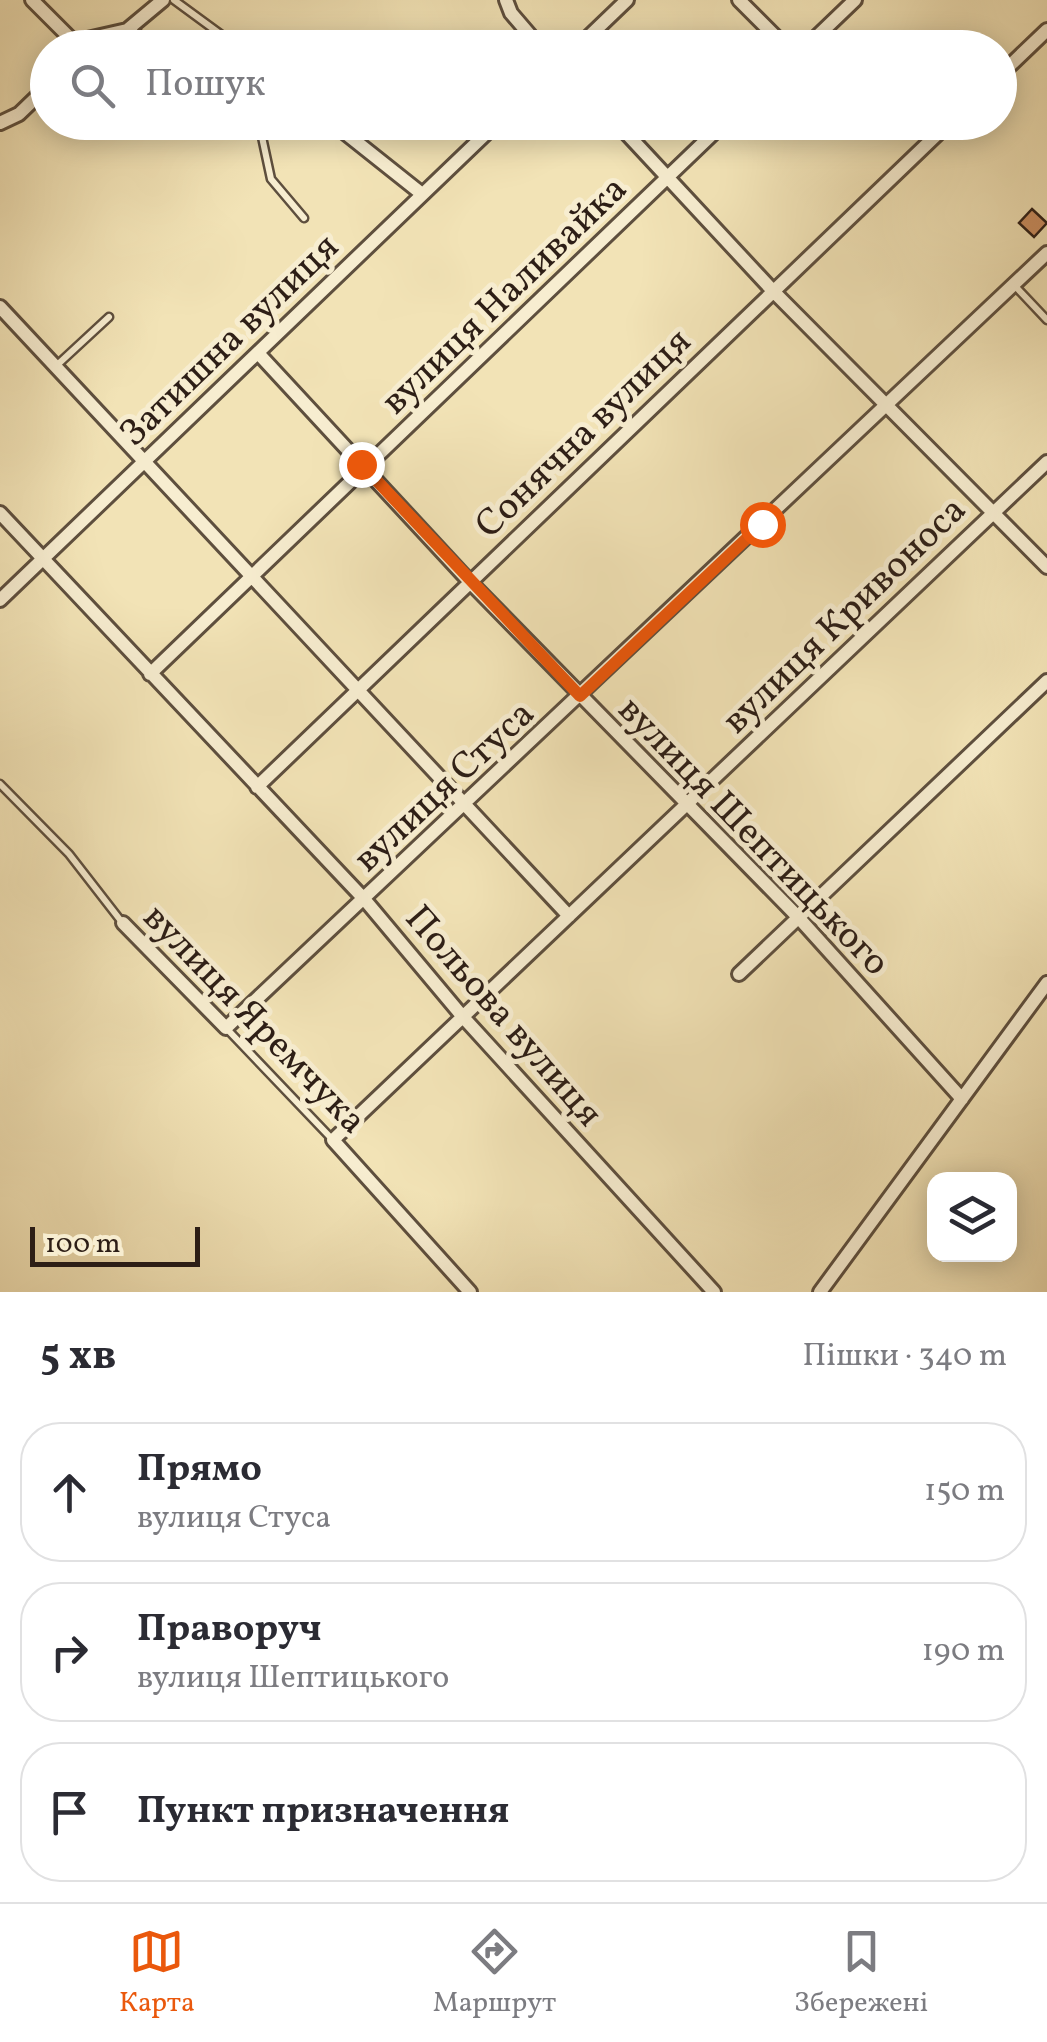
<!DOCTYPE html>
<html lang="uk">
<meta charset="utf-8">
<style>
:root{--surface:#fff;--page:#f2f2f3;--text:#2b2b33;--muted:#7c7c81;--line:#e1e1e2;--accent:#ea580c}
body{margin:0;font-family:Vollkorn,serif;background:var(--page);color:var(--text)}
.controls{position:absolute;right:30px;bottom:30px;display:grid;overflow:hidden;border-radius:20px;box-shadow:0 5px 25px #0003}
.controls button{width:90px;height:90px;display:grid;place-items:center;padding:0;border:0;border-bottom:2px solid var(--line);background:var(--surface);color:var(--text);font:50px sans-serif}
.scale{position:absolute;left:30px;bottom:25px;width:170px;box-sizing:border-box;padding-left:10px;border:5px solid #2d1e16;border-top:0;font-size:28px;line-height:35px;white-space:nowrap;color:#2d1e16;-webkit-text-stroke:8px #f7edd0;paint-order:stroke}
.stop{position:absolute;width:30px;height:30px;margin:-22px;border:8px solid #ea580c;border-radius:50%;background:#fff}
.stop.end{background:#ea580c;border-color:#fff;box-shadow:0 2px 10px #0008}
.list{margin:0;padding:0;list-style:none}
h2{display:flex;justify-content:space-between;align-items:center;height:130px;margin:0;padding:0 40px;font-size:42px}
h2 small{font-size:32px;font-weight:400;color:var(--muted)}
.list li{display:grid;grid-template-columns:65px 1fr auto;gap:30px;align-items:center;box-sizing:border-box;height:140px;margin:0 20px 20px;padding:0 20px;border:2px solid var(--line);border-radius:40px}
.list b{display:block;font-size:38px;white-space:nowrap}
.list p{margin:0;font-size:32px;white-space:nowrap;color:var(--muted)}
.list em{font-size:32px;font-style:normal;color:var(--muted)}
.icon{flex:none;width:55px;height:55px;fill:none;stroke:currentColor;stroke-width:2;stroke-linecap:round;stroke-linejoin:round}
.map{position:relative;flex:none;width:1047px;height:1292px;overflow:hidden}
.search{position:absolute;background:var(--surface);box-shadow:0 5px 25px #0003;left:30px;right:30px;top:30px;height:110px;display:flex;align-items:center;gap:25px;box-sizing:border-box;padding:0 35px;border-radius:55px;color:var(--muted);font-size:38px}
.sheet{height:610px;background:var(--surface)}
nav{display:flex;justify-content:space-around;align-items:center;box-sizing:border-box;height:140px;border-top:2px solid var(--line);background:var(--surface);font-size:28px;color:var(--muted)}
nav a{display:grid;justify-items:center;gap:5px}
nav .on{color:var(--accent)}
.map>svg:first-child{display:block}
.building{fill:#cb8f61;stroke:#2d1e16;stroke-width:2.5}
.lines{fill:none;stroke-linecap:round;stroke-linejoin:round}
.lane-casing{stroke:#5e4f3e;stroke-width:11}
.street-casing{stroke:#5e4f3e;stroke-width:18}
.lane{stroke:#f7edd0;stroke-width:6}
.street{stroke:#f7edd0;stroke-width:12}
.route{stroke:#ea580c;stroke-width:12}
.labels{text-anchor:middle;stroke-width:10;stroke-linejoin:round;paint-order:stroke}
.street-label{font-size:38px;fill:#2d1e16;stroke:#f7edd0}
</style>
<div class="map">
<svg width="1047" height="1292" viewBox="0 0 1047 1292">
<rect width="100%" height="100%" fill="#f2e3b6"/>
<filter id="stains"><feTurbulence type="fractalNoise" baseFrequency=".002" numOctaves="4"/><feColorMatrix values="0 0 0 0 .2 0 0 0 0 .09 0 0 0 0 .02 0 0 0 .5 -.17"/></filter>
<radialGradient id="worn" r=".72"><stop offset=".6" stop-color="#630" stop-opacity="0"/><stop offset="1" stop-color="#630" stop-opacity=".3"/></radialGradient>
<!-- building -->
<path class="building" d="M 1032,209 L 1047,223 L 1034,237 L 1019,223 Z"/>
<g class="lines">
<defs>
<path id="lane" d="M 174,0 L 238,47
M 259,123 L 271,179 L 304,218
M 1015,286 L 1047,320
M 55,367 L 109,317
M 0,784 L 69,854 L 121,921
M 227,1029 L 332,1139"/>
<path id="street" d="M 32,0 L 74,42
M 506,0 L 511,13 L 541,48
M 739,0 L 787,48
M 127,30 L 153,48
M 74,42 L 127,30 L 163,0
M 577,48 L 627,0
M 805,48 L 855,0
M 1000,75 L 1047,30
M 259,122 L 339,128 L 422,194
M 616,122 L 774,292 L 1047,567
M 0,123 L 19,114 L 48,86
M 0,307 L 569,916
M 258,353 L 469,581 L 798,917 L 962,1099
M 0,513 L 365,900 L 463,1017 L 714,1292
M 0,600 L 498,122
M 150,674 L 725,122
M 257,787 L 950,122
M 123,923 L 226,1028 L 1047,253
M 739,974 L 1047,681
M 470,1292 L 333,1140 L 1047,462
M 820,1292 L 1047,983"/>
</defs>
<!-- lane casing -->
<use href="#lane" class="lane-casing"/>
<!-- street casing -->
<use href="#street" class="street-casing"/>
<!-- lane -->
<use href="#lane" class="lane"/>
<!-- street -->
<use href="#street" class="street"/>
</g>
<g class="lines">
<!-- route -->
<path class="route" d="M 361,464 L 580,696 L 762,524"/>
</g>
<g class="labels">
<!-- street labels -->
<g class="street-label">
<text transform="translate(503 294) rotate(-44)" y="13">вулиця Наливайка</text>
<text transform="translate(228 339) rotate(-44)" y="13">Затишна вулиця</text>
<text transform="translate(582 432) rotate(-44)" y="13">Сонячна вулиця</text>
<text transform="translate(843 614) rotate(-44)" y="13">вулиця Кривоноса</text>
<text transform="translate(443 785) rotate(-43)" y="13">вулиця Стуса</text>
<text transform="translate(755 835) rotate(46)" y="13">вулиця Шептицького</text>
<text transform="translate(505 1015) rotate(49)" y="13">Польова вулиця</text>
<text transform="translate(256 1018) rotate(46)" y="13">вулиця Яремчука</text>
</g>
</g>
<rect width="100%" height="100%" filter="url(#stains)"/>
<rect width="100%" height="100%" fill="url(#worn)"/>
</svg>
<div class="controls">
<button><svg class="icon" aria-label="layers" viewBox="0 0 24 24"><path d="M12 4l9 5-9 5-9-5zM3 14l9 5 9-5"/></svg></button>
</div>
<div class="scale">100 m</div>
<div class="stop" style="left:762px;top:524px"></div>
<div class="stop end" style="left:361px;top:464px"></div>
<div class="search"><svg class="icon" aria-label="search" viewBox="0 0 24 24"><circle cx="10" cy="10" r="6"/><path d="M15 15l6 6"/></svg>Пошук</div>
</div>
<section class="sheet">
<h2>5 хв<small>Пішки · 340 m</small></h2>
<ul class="list">
<li><svg class="icon" aria-label="ahead" viewBox="0 0 24 24"><path d="M12 20V5M6 11l6-6 6 6"/></svg><div><b>Прямо</b><p>вулиця Стуса</p></div><em>150 m</em></li>
<li><svg class="icon" aria-label="right" viewBox="0 0 24 24"><path d="M7 20v-9h11M14 6l5 5-5 5"/></svg><div><b>Праворуч</b><p>вулиця Шептицького</p></div><em>190 m</em></li>
<li><svg class="icon" aria-label="arrive" viewBox="0 0 24 24"><path d="M6 21V4h12l-3 4 3 4H6"/></svg><div><b>Пункт призначення</b></div></li>
</ul>
</section>
<nav>
<a class="on"><svg class="icon" aria-label="map" viewBox="0 0 24 24"><path d="M3 6l6-2 6 2 6-2v14l-6 2-6-2-6 2zM9 4v14M15 6v14"/></svg>Карта</a>
<a><svg class="icon" aria-label="directions" viewBox="0 0 24 24"><path d="M12 3l9 9-9 9-9-9zM9 14v-3h6M13 9l2 2-2 2"/></svg>Маршрут</a>
<a><svg class="icon" aria-label="saved" viewBox="0 0 24 24"><path d="M7 4h10v16l-5-4-5 4z"/></svg>Збережені</a>
</nav>
